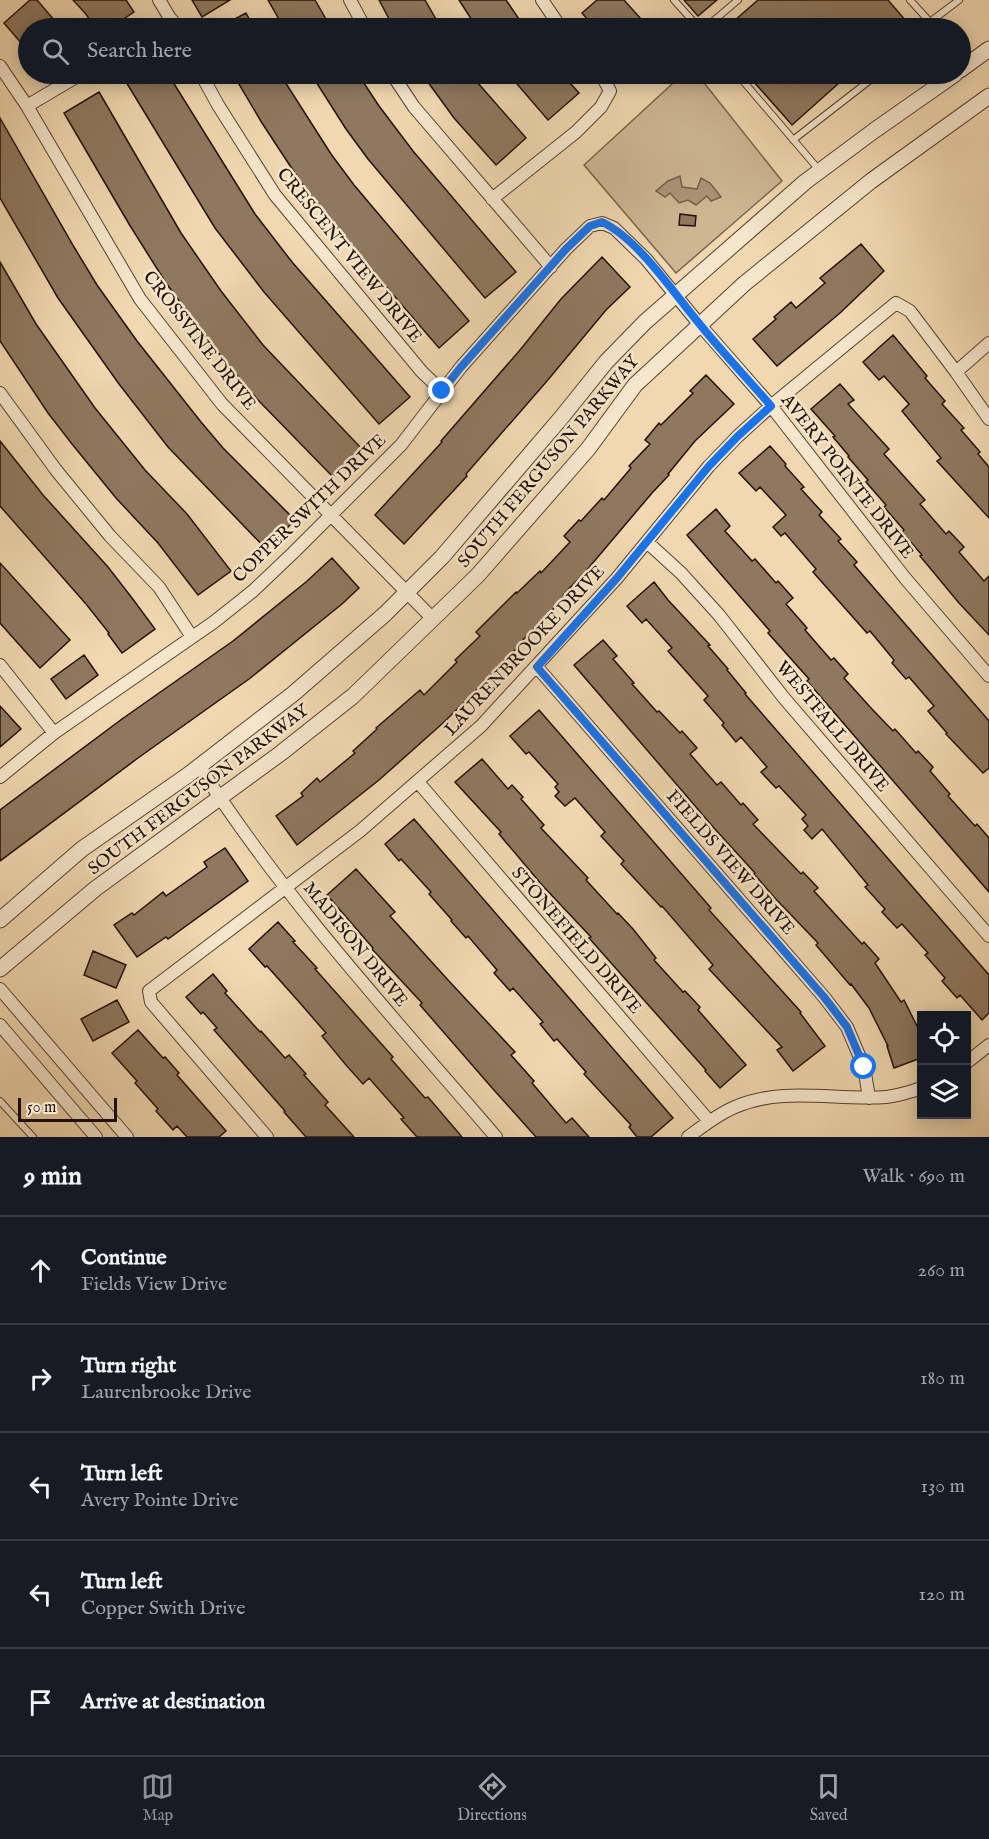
<!DOCTYPE html>
<meta charset="utf-8">
<style>
:root{--surface:#171b24;--page:#242831;--text:#f1f3f6;--muted:#9ea1a6;--line:#363941;--accent:#8c9099}
body{margin:0;font-family:"IM FELL English",serif;background:var(--page);color:var(--text)}
.controls{position:absolute;right:18px;bottom:18px;display:grid;overflow:hidden;border-radius:0px;box-shadow:0 3px 15px #0003}
.controls button{width:54px;height:54px;display:grid;place-items:center;padding:0;border:0;border-bottom:2px solid var(--line);background:var(--surface);color:var(--text);font:30px sans-serif}
.scale{position:absolute;left:18px;bottom:15px;width:99px;box-sizing:border-box;padding-left:6px;border:3px solid #241007;border-top:0;font-size:16px;line-height:21px;white-space:nowrap;color:#241007;-webkit-text-stroke:4px #f6e6cc;paint-order:stroke}
.stop{position:absolute;width:18px;height:18px;margin:-14px;border:4px solid #1a73e8;border-radius:50%;background:#fff}
.stop.end{background:#1a73e8;border-color:#fff;box-shadow:0 2px 6px #0008}
.list{margin:0;padding:0;list-style:none}
h2{display:flex;justify-content:space-between;align-items:center;height:78px;margin:0;padding:0 24px;font-size:26px}
h2 small{font-size:20px;font-weight:400;color:var(--muted)}
.list li{display:grid;grid-template-columns:39px 1fr auto;gap:18px;align-items:center;box-sizing:border-box;height:108px;padding:0 24px;border-top:2px solid var(--line)}
.list b{display:block;font-size:22px;white-space:nowrap}
.list p{margin:0;font-size:20px;white-space:nowrap;color:var(--muted)}
.list em{font-size:20px;font-style:normal;color:var(--muted)}
.icon{flex:none;width:33px;height:33px;fill:none;stroke:currentColor;stroke-width:2;stroke-linecap:round;stroke-linejoin:round}
.map{position:relative;flex:none;width:989px;height:1137px;overflow:hidden}
.search{position:absolute;background:var(--surface);box-shadow:0 3px 15px #0003;left:18px;right:18px;top:18px;height:66px;display:flex;align-items:center;gap:15px;box-sizing:border-box;padding:0 21px;border-radius:33px;color:var(--muted);font-size:22px}
.sheet{height:618px;background:var(--surface)}
nav{display:flex;justify-content:space-around;align-items:center;box-sizing:border-box;height:84px;border-top:2px solid var(--line);background:var(--surface);font-size:16px;color:var(--muted)}
nav a{display:grid;justify-items:center;gap:3px}
nav .on{color:var(--accent)}
.map>svg:first-child{display:block}
.green{fill:#ceb693;stroke:#79634d;stroke-width:1.5}
.water{fill:#ab9477;stroke:#755f4a;stroke-width:1.5}
.building{fill:#8f785f;stroke:#241007;stroke-width:1.5}
.lines{fill:none;stroke-linecap:round;stroke-linejoin:round}
.service-casing{stroke:#574231;stroke-width:8}
.minor-casing{stroke:#574231;stroke-width:14}
.tertiary-casing{stroke:#574231;stroke-width:17}
.service{stroke:#f6e6cc;stroke-width:6}
.minor{stroke:#f6e6cc;stroke-width:12}
.tertiary{stroke:#f6e6cc;stroke-width:15}
.route{stroke:#1a73e8;stroke-width:8}
.labels{text-anchor:middle;stroke-width:5;stroke-linejoin:round;paint-order:stroke}
.street-label{font-size:18px;fill:#241007;stroke:#f6e6cc}
</style>
<div class="map">
<svg width="989" height="1137" viewBox="0 0 989 1137">
<rect width="100%" height="100%" fill="#f1d8b0"/>
<filter id="stains"><feTurbulence type="fractalNoise" baseFrequency=".00333" numOctaves="4"/><feColorMatrix values="0 0 0 0 .2 0 0 0 0 .09 0 0 0 0 .02 0 0 0 .5 -.17"/></filter>
<radialGradient id="worn" r=".72"><stop offset=".6" stop-color="#630" stop-opacity="0"/><stop offset="1" stop-color="#630" stop-opacity=".3"/></radialGradient>
<!-- green -->
<path class="green" d="M 683,74 L 697,74 L 782,181 L 676,273 L 584,165 Z"/>
<!-- water -->
<path class="water" d="M 680,176 L 682,187 L 697,189 L 701,178 L 710,183 L 721,197 L 711,201 L 707,196 L 696,205 L 688,200 L 679,203 L 670,193 L 665,197 L 656,191 L 668,181 Z"/>
<!-- building -->
<path class="building" d="M 30,0 L 37,0 L 61,28 L 28,28 L 28,51 L 4,23 Z
M 73,0 L 126,0 L 134,12 L 110,28 L 96,28 L 85,13 Z
M 192,0 L 230,0 L 202,17 Z
M 268,0 L 315,0 L 331,28 L 284,28 Z
M 379,0 L 425,0 L 441,28 L 394,28 Z
M 459,0 L 506,0 L 525,28 L 477,28 Z
M 597,0 L 624,0 L 649,28 L 595,28 L 582,13 Z
M 684,0 L 717,0 L 698,16 Z
M 758,0 L 888,0 L 912,28 L 726,28 Z
M 246,13 L 254,28 L 218,28 Z
M 130,74 L 168,74 L 255,214 L 292,262 L 410,397 L 379,424 L 264,292 L 215,228 L 123,77 Z
M 233,74 L 280,74 L 331,154 L 354,185 L 469,321 L 439,348 L 340,233 L 302,184 L 262,123 Z
M 311,74 L 358,74 L 379,106 L 413,151 L 516,272 L 485,298 L 368,159 L 346,129 Z
M 422,74 L 470,74 L 526,138 L 496,165 L 454,118 Z
M 517,74 L 562,74 L 579,93 L 548,120 L 512,78 Z
M 747,74 L 849,74 L 792,125 Z
M 99,92 L 181,233 L 221,291 L 263,345 L 362,449 L 333,477 L 257,399 L 210,343 L 166,283 L 129,224 L 64,113 Z
M 0,118 L 74,247 L 97,285 L 137,341 L 201,422 L 223,448 L 295,520 L 266,549 L 168,447 L 119,384 L 58,298 L 0,198 Z
M 680,214 L 696,216 L 695,226 L 679,225 Z
M 861,244 L 884,271 L 840,313 L 777,366 L 753,339 L 776,319 L 774,317 L 791,302 L 796,308 L 825,283 L 820,278 Z
M 602,257 L 630,287 L 606,310 L 547,381 L 466,474 L 467,476 L 404,544 L 375,515 L 442,442 L 441,441 L 520,350 L 561,299 Z
M 0,262 L 36,324 L 95,408 L 145,470 L 187,514 L 231,571 L 198,595 L 158,543 L 116,498 L 72,444 L 48,413 L 0,341 Z
M 893,335 L 927,376 L 925,378 L 945,401 L 942,404 L 964,428 L 961,430 L 980,452 L 978,454 L 989,467 L 989,518 L 937,461 L 941,458 L 902,411 L 909,404 L 884,376 L 879,380 L 863,362 Z
M 706,375 L 734,404 L 695,441 L 668,474 L 669,475 L 652,493 L 586,571 L 563,595 L 565,597 L 521,642 L 522,643 L 496,669 L 497,670 L 443,723 L 379,780 L 297,845 L 276,816 L 303,796 L 301,793 L 317,778 L 320,782 L 355,753 L 353,751 L 377,729 L 376,728 L 420,690 L 424,695 L 457,662 L 455,660 L 480,636 L 476,632 L 516,592 L 517,593 L 540,571 L 541,573 L 570,542 L 564,536 L 579,520 L 581,521 L 602,498 L 604,500 L 631,468 L 629,466 L 650,444 L 645,440 L 659,423 L 661,425 L 693,393 L 690,391 Z
M 840,384 L 854,400 L 848,404 L 889,449 L 884,454 L 925,500 L 920,504 L 946,534 L 949,531 L 964,547 L 959,552 L 984,581 L 989,576 L 989,635 L 959,603 L 920,556 L 922,555 L 902,532 L 904,530 L 884,507 L 886,505 L 866,482 L 868,480 L 848,457 L 849,456 L 833,437 L 835,436 L 811,409 Z
M 0,441 L 43,495 L 108,567 L 132,598 L 155,629 L 122,653 L 108,634 L 109,633 L 86,604 L 0,506 Z
M 770,446 L 786,464 L 785,466 L 804,487 L 801,489 L 822,512 L 819,515 L 841,539 L 838,541 L 857,562 L 854,565 L 989,721 L 989,768 L 983,773 L 946,734 L 947,733 L 928,711 L 934,706 L 909,677 L 906,679 L 892,663 L 894,660 L 870,631 L 867,633 L 813,572 L 816,569 L 785,533 L 781,536 L 773,527 L 786,515 L 760,487 L 756,491 L 739,473 Z
M 716,509 L 730,526 L 725,531 L 752,561 L 755,559 L 776,583 L 778,581 L 793,598 L 786,604 L 807,628 L 805,630 L 831,660 L 834,658 L 848,674 L 844,678 L 871,708 L 893,731 L 895,729 L 916,753 L 918,751 L 933,767 L 930,771 L 950,794 L 948,796 L 975,826 L 977,824 L 989,838 L 989,892 L 807,681 L 809,679 L 768,633 L 770,631 L 687,535 Z
M 332,558 L 359,588 L 342,604 L 249,679 L 138,758 L 0,861 L 0,810 L 122,719 L 233,641 L 306,582 Z
M 0,563 L 70,640 L 40,668 L 0,623 Z
M 654,582 L 668,600 L 710,645 L 708,646 L 728,669 L 727,670 L 746,693 L 745,694 L 989,975 L 989,1013 L 982,1020 L 960,995 L 957,998 L 942,981 L 945,978 L 925,955 L 928,953 L 902,924 L 897,928 L 882,912 L 885,909 L 865,887 L 868,885 L 822,829 L 812,839 L 804,830 L 808,826 L 802,819 L 806,815 L 779,786 L 776,788 L 761,772 L 767,767 L 741,737 L 736,742 L 722,725 L 724,723 L 704,700 L 708,696 L 668,651 L 672,648 L 646,619 L 642,623 L 627,606 Z
M 603,640 L 617,656 L 613,659 L 634,683 L 632,684 L 657,712 L 659,711 L 680,733 L 682,731 L 697,748 L 690,754 L 717,785 L 721,782 L 741,805 L 743,803 L 758,820 L 753,824 L 801,874 L 803,872 L 818,888 L 814,891 L 862,944 L 864,942 L 879,959 L 875,963 L 901,1002 L 904,1000 L 921,1034 L 921,1058 L 894,1068 L 887,1046 L 888,1046 L 869,1008 L 851,984 L 850,985 L 816,945 L 818,943 L 774,897 L 754,874 L 755,873 L 714,828 L 574,665 Z
M 84,655 L 98,675 L 66,699 L 51,679 Z
M 0,706 L 21,729 L 0,747 Z
M 539,710 L 711,908 L 709,910 L 801,1012 L 800,1013 L 825,1046 L 793,1071 L 777,1050 L 782,1047 L 709,969 L 713,965 L 662,906 L 661,907 L 621,864 L 624,861 L 601,836 L 605,832 L 575,798 L 565,806 L 555,796 L 559,792 L 555,787 L 558,784 L 529,752 L 526,754 L 510,736 Z
M 482,759 L 508,789 L 512,785 L 523,797 L 521,799 L 544,825 L 541,828 L 588,878 L 586,880 L 617,914 L 618,913 L 633,929 L 656,958 L 654,960 L 683,992 L 685,991 L 700,1007 L 698,1010 L 746,1065 L 720,1088 L 705,1071 L 706,1070 L 589,938 L 591,937 L 542,885 L 499,834 L 501,832 L 455,782 Z
M 414,819 L 673,1118 L 651,1137 L 637,1137 L 629,1127 L 631,1125 L 584,1074 L 586,1072 L 557,1039 L 554,1041 L 540,1024 L 543,1022 L 513,988 L 510,991 L 494,973 L 497,970 L 468,936 L 466,938 L 451,921 L 452,920 L 429,894 L 431,892 L 401,859 L 399,861 L 385,844 Z
M 225,848 L 248,881 L 168,939 L 166,937 L 137,957 L 114,925 L 132,913 L 134,915 L 163,892 L 166,896 L 207,867 L 204,862 Z
M 356,869 L 395,912 L 390,916 L 448,980 L 515,1052 L 511,1055 L 534,1081 L 532,1083 L 566,1123 L 572,1118 L 589,1137 L 536,1137 L 493,1089 L 420,1005 L 422,1003 L 372,949 L 373,948 L 327,895 Z
M 278,922 L 295,941 L 293,942 L 317,968 L 315,969 L 393,1057 L 391,1059 L 425,1098 L 428,1097 L 462,1137 L 417,1137 L 401,1119 L 404,1118 L 369,1078 L 363,1084 L 346,1065 L 322,1036 L 326,1033 L 300,1003 L 267,966 L 265,967 L 249,949 Z
M 93,951 L 126,965 L 116,988 L 84,975 Z
M 213,974 L 227,991 L 225,993 L 260,1032 L 261,1031 L 285,1058 L 289,1055 L 306,1074 L 304,1075 L 328,1102 L 325,1105 L 354,1137 L 306,1137 L 284,1112 L 285,1111 L 214,1030 L 217,1028 L 203,1012 L 201,1014 L 186,997 Z
M 117,1000 L 129,1022 L 93,1041 L 81,1019 Z
M 138,1030 L 163,1058 L 165,1057 L 179,1073 L 177,1075 L 226,1131 L 219,1137 L 187,1137 L 177,1126 L 173,1130 L 156,1111 L 158,1109 L 135,1083 L 137,1081 L 112,1053 Z"/>
<g class="lines">
<defs>
<path id="service" d="M 674,0 L 699,28
M 910,0 L 930,22
M 705,28 L 738,0
M 928,28 L 930,22 L 959,0
M 737,74 L 820,171
M 793,140 L 878,74
M 0,1101 L 33,1137"/>
<path id="minor" d="M 159,0 L 176,28
M 350,0 L 365,28
M 542,0 L 561,28
M 158,28 L 172,20
M 0,66 L 27,106 L 140,299 L 222,404 L 433,619
M 201,74 L 218,105 L 275,195 L 422,372 L 442,391
M 392,74 L 414,107 L 551,267
M 27,106 L 81,74
M 492,199 L 576,132 L 601,107 L 610,91 L 601,74
M 956,372 L 989,343
M 0,393 L 56,470 L 110,536 L 159,587 L 192,637
M 647,542 L 681,573 L 719,615 L 784,698 L 989,936
M 0,665 L 54,733
M 537,667 L 824,997 L 847,1027 L 864,1067 L 869,1098
M 199,766 C 285,900 393,1017 496,1137
M 0,777 L 54,733 L 214,622 L 253,591 L 294,552 L 401,445 L 461,367 L 566,249 L 590,226 L 602,223 L 614,228 L 646,259 L 700,325 L 771,406 L 905,578 L 989,676
M 418,782 L 709,1121
M 0,989 L 127,1137
M 0,1025 L 96,1137
M 966,1063 L 989,1045
M 267,1137 L 151,1002 L 149,991 L 360,831 L 481,726 L 617,578 L 709,466 L 738,436 L 771,406 L 896,303 L 910,311 L 956,372 L 989,419
M 688,1137 C 703,1126 718,1114 735,1107 C 783,1086 836,1101 886,1097 C 898,1096 910,1092 922,1088"/>
<path id="tertiary" d="M 960,70 L 989,49
M 0,920 L 82,849 L 188,775 L 293,694 L 385,614 L 442,557 L 561,418 L 606,362 L 645,322 L 805,182 L 875,130 L 955,74
M 0,969 L 95,889 L 281,753 L 353,696 L 478,575 L 588,449 L 635,385 L 744,284 L 871,181 L 989,96"/>
</defs>
<!-- service casing -->
<use href="#service" class="service-casing"/>
<!-- minor casing -->
<use href="#minor" class="minor-casing"/>
<!-- tertiary casing -->
<use href="#tertiary" class="tertiary-casing"/>
<!-- service -->
<use href="#service" class="service"/>
<!-- minor -->
<use href="#minor" class="minor"/>
<!-- tertiary -->
<use href="#tertiary" class="tertiary"/>
</g>
<g class="lines">
<!-- route -->
<path class="route" d="M 442,391 L 461,367 L 566,249 L 590,226 L 602,222 C 638,239 673,292 698,322 C 721,351 747,378 771,406 L 738,436 L 709,466 L 617,578 L 537,667 L 824,997 L 847,1027 L 864,1067"/>
</g>
<g class="labels">
<!-- street labels -->
<g class="street-label">
<text transform="translate(350 255) rotate(51)" y="6">CRESCENT VIEW DRIVE</text>
<text transform="translate(200 340) rotate(52)" y="6">CROSSVINE DRIVE</text>
<text transform="translate(548 461) rotate(-50)" y="6">SOUTH FERGUSON PARKWAY</text>
<text transform="translate(848 476) rotate(52)" y="6">AVERY POINTE DRIVE</text>
<text transform="translate(309 508) rotate(-44)" y="6">COPPER SWITH DRIVE</text>
<text transform="translate(524 650) rotate(-47)" y="6">LAURENBROOKE DRIVE</text>
<text transform="translate(833 726) rotate(50)" y="6">WESTFALL DRIVE</text>
<text transform="translate(198 789) rotate(-37)" y="6">SOUTH FERGUSON PARKWAY</text>
<text transform="translate(731 862) rotate(49)" y="6">FIELDS VIEW DRIVE</text>
<text transform="translate(577 940) rotate(49)" y="6">STONEFIELD DRIVE</text>
<text transform="translate(356 944) rotate(51)" y="6">MADISON DRIVE</text>
</g>
</g>
<rect width="100%" height="100%" filter="url(#stains)"/>
<rect width="100%" height="100%" fill="url(#worn)"/>
</svg>
<div class="controls">
<button><svg class="icon" aria-label="locate" viewBox="0 0 24 24"><circle cx="12" cy="12" r="6"/><path d="M12 2v4M12 18v4M2 12h4M18 12h4"/></svg></button>
<button><svg class="icon" aria-label="layers" viewBox="0 0 24 24"><path d="M12 4l9 5-9 5-9-5zM3 14l9 5 9-5"/></svg></button>
</div>
<div class="scale">50 m</div>
<div class="stop" style="left:864px;top:1067px"></div>
<div class="stop end" style="left:442px;top:391px"></div>
<div class="search"><svg class="icon" aria-label="search" viewBox="0 0 24 24"><circle cx="10" cy="10" r="6"/><path d="M15 15l6 6"/></svg>Search here</div>
</div>
<section class="sheet">
<h2>9 min<small>Walk · 690 m</small></h2>
<ul class="list">
<li><svg class="icon" aria-label="ahead" viewBox="0 0 24 24"><path d="M12 20V5M6 11l6-6 6 6"/></svg><div><b>Continue</b><p>Fields View Drive</p></div><em>260 m</em></li>
<li><svg class="icon" aria-label="right" viewBox="0 0 24 24"><path d="M7 20v-9h11M14 6l5 5-5 5"/></svg><div><b>Turn right</b><p>Laurenbrooke Drive</p></div><em>180 m</em></li>
<li><svg class="icon" aria-label="left" viewBox="0 0 24 24"><path d="M17 20v-9H6M10 6l-5 5 5 5"/></svg><div><b>Turn left</b><p>Avery Pointe Drive</p></div><em>130 m</em></li>
<li><svg class="icon" aria-label="left" viewBox="0 0 24 24"><path d="M17 20v-9H6M10 6l-5 5 5 5"/></svg><div><b>Turn left</b><p>Copper Swith Drive</p></div><em>120 m</em></li>
<li><svg class="icon" aria-label="arrive" viewBox="0 0 24 24"><path d="M6 21V4h12l-3 4 3 4H6"/></svg><div><b>Arrive at destination</b></div></li>
</ul>
</section>
<nav>
<a class="on"><svg class="icon" aria-label="map" viewBox="0 0 24 24"><path d="M3 6l6-2 6 2 6-2v14l-6 2-6-2-6 2zM9 4v14M15 6v14"/></svg>Map</a>
<a><svg class="icon" aria-label="directions" viewBox="0 0 24 24"><path d="M12 3l9 9-9 9-9-9zM9 14v-3h6M13 9l2 2-2 2"/></svg>Directions</a>
<a><svg class="icon" aria-label="saved" viewBox="0 0 24 24"><path d="M7 4h10v16l-5-4-5 4z"/></svg>Saved</a>
</nav>
